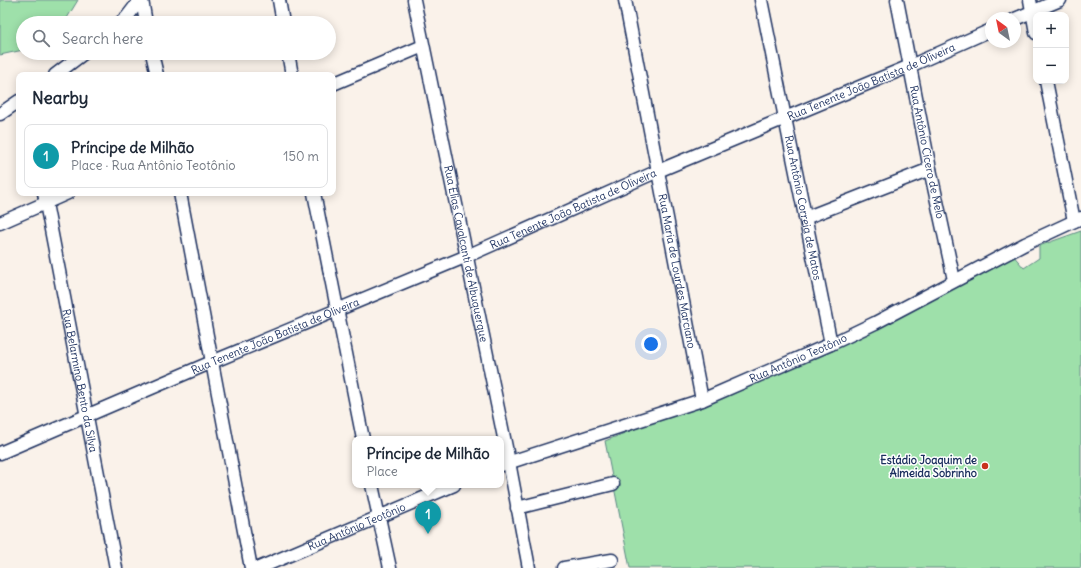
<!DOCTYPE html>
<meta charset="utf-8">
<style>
:root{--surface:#fff;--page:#f2f2f3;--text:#1f2937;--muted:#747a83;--line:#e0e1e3;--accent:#d93025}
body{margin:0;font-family:Delius,sans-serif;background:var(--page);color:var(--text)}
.controls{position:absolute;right:12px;top:12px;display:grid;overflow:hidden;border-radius:8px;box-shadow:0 2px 10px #0003}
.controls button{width:36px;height:36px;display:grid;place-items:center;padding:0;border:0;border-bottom:1px solid var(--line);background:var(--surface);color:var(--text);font:20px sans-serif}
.compass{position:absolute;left:985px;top:12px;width:36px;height:36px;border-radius:50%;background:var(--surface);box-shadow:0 2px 10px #0003;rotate:327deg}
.you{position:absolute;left:651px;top:344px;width:14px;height:14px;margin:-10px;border:3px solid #fff;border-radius:50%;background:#1a73e8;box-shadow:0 0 0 6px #1a73e833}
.badge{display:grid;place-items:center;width:26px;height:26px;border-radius:50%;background:var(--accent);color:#fff;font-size:13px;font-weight:700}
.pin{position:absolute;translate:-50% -33px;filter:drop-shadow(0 1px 2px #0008)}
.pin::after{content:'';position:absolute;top:21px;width:14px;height:12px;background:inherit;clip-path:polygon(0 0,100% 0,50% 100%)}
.popup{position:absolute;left:352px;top:436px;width:152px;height:52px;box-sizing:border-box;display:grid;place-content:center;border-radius:8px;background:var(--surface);filter:drop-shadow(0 1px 3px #0005);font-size:13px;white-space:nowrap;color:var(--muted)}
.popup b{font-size:15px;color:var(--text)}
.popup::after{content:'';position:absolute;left:50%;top:100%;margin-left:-8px;border:8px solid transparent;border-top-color:var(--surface)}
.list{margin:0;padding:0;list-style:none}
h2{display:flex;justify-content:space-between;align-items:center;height:52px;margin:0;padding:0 16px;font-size:17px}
h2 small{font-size:13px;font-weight:400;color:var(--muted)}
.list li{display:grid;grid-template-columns:26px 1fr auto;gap:12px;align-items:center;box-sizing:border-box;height:64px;margin:0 8px 8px;padding:0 8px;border:1px solid var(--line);border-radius:8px}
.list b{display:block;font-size:15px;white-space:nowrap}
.list p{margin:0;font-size:13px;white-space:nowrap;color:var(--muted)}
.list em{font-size:13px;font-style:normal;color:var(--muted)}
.icon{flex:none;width:22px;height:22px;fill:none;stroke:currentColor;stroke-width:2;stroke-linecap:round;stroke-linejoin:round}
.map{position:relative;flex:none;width:1081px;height:568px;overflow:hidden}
.search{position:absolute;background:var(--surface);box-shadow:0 2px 10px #0003;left:16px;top:16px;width:320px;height:44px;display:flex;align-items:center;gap:10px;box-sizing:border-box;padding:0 14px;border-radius:22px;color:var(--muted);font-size:15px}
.panel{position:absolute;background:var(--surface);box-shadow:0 2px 10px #0003;left:16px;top:72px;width:320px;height:124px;border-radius:8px}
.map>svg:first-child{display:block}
.green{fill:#9ee0aa;stroke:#5c8884}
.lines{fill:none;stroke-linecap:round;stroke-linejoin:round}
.minor-casing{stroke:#1b2f5e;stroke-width:15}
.minor{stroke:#fff;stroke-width:12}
.poi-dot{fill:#c8321e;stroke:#fff;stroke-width:1.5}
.labels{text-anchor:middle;stroke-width:3;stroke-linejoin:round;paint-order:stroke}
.street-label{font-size:11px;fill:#1b2f5e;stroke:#fff}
.poi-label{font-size:11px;font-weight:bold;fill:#1b2f5e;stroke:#fff;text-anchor:end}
</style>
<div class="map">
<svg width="1081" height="568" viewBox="0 0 1081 568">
<rect width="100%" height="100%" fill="#faf2ea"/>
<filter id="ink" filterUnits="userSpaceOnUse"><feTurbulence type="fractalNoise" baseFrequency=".025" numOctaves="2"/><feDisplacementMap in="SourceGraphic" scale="8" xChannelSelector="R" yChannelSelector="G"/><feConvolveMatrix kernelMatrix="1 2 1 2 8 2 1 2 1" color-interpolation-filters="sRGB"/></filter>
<g filter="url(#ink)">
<!-- green -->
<path class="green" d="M 0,0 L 78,0 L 64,23 L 23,23 L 23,50 L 0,55 Z
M 1081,231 L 1081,568 L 630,568 L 605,441 L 796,364 L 1012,254 L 1024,268 L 1039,258 L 1039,246 Z"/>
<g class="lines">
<defs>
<g id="minor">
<path d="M 142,0 L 146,23"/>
<path d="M 279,0 L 283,23"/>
<path id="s1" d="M 414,0 L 509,462 L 529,568"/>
<path id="s2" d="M 625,0 L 702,400"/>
<path id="s3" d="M 761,0 L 831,344"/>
<path id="s4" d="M 897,0 L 930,169 L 954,280"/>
<path d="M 1030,0 L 1036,33"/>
<path d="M 1015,19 L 1060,0"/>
<path d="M 120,23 L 127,17 L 140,0"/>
<path d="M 152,53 L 157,75"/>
<path d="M 288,53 L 292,75"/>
<path d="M 55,75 L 84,53"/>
<path d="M 1046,81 L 1074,221"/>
<path d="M 333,84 L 423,46"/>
<path d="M 0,114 L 19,101"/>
<path id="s5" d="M 44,193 L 116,568"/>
<path d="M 180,193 L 251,568"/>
<path d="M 314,193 L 363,439"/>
<path d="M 805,218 L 930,169"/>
<path d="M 0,223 L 68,193"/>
<path id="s6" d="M 0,453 L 212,362 L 467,256 L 658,171 L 910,66 L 991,30"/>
<path id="s7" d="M 501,465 L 702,400 L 831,344 L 875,323 L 1025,244 L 1081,218"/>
<path d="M 372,485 L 390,568"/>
<path d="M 517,508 L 613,484"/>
<path id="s8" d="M 259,568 L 454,485"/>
<path d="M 564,568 L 612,560"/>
</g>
</defs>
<!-- minor casing -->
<use href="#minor" class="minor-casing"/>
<!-- minor -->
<use href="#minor" class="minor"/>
</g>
</g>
<!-- markers -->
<circle class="poi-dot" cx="985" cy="466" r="4"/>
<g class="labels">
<!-- street labels -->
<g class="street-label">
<text dy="4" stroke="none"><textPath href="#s6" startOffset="947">Rua Tenente João Batista de Oliveira</textPath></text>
<text dy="4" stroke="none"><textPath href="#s4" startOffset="155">Rua Antônio Cícero de Melo</textPath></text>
<text dy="4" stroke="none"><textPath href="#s3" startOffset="212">Rua Antônio Correia de Matos</textPath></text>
<text dy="4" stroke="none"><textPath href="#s6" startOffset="623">Rua Tenente João Batista de Oliveira</textPath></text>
<text dy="4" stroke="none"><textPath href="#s1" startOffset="259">Rua Elias Cavalcanti de Albuquerque</textPath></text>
<text dy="4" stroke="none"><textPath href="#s2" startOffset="276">Rua Maria de Lourdes Marciano</textPath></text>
<text dy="4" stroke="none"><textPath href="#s6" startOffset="299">Rua Tenente João Batista de Oliveira</textPath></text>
<text dy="4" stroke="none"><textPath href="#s7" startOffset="316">Rua Antônio Teotônio</textPath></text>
<text dy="4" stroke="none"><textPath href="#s5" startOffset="191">Rua Belarmino Bento da Silva</textPath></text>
<text dy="4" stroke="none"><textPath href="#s8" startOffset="106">Rua Antônio Teotônio</textPath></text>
</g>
<!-- poi labels -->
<g class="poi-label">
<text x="977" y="464">Estádio Joaquim de<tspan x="977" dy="13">Almeida Sobrinho</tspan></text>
</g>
</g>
</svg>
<div class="controls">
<button>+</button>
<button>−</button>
</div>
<svg class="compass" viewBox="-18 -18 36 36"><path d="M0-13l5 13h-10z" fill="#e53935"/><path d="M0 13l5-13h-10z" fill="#747a83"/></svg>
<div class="you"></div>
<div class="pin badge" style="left:428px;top:534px;background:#0f9aa8">1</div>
<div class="popup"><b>Príncipe de Milhão</b>Place</div>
<div class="search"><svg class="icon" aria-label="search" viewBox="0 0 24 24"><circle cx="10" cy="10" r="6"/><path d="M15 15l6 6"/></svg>Search here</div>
<section class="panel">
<h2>Nearby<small></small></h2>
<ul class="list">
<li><span class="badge" style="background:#0f9aa8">1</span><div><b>Príncipe de Milhão</b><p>Place · Rua Antônio Teotônio</p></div><em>150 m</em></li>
</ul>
</section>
</div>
